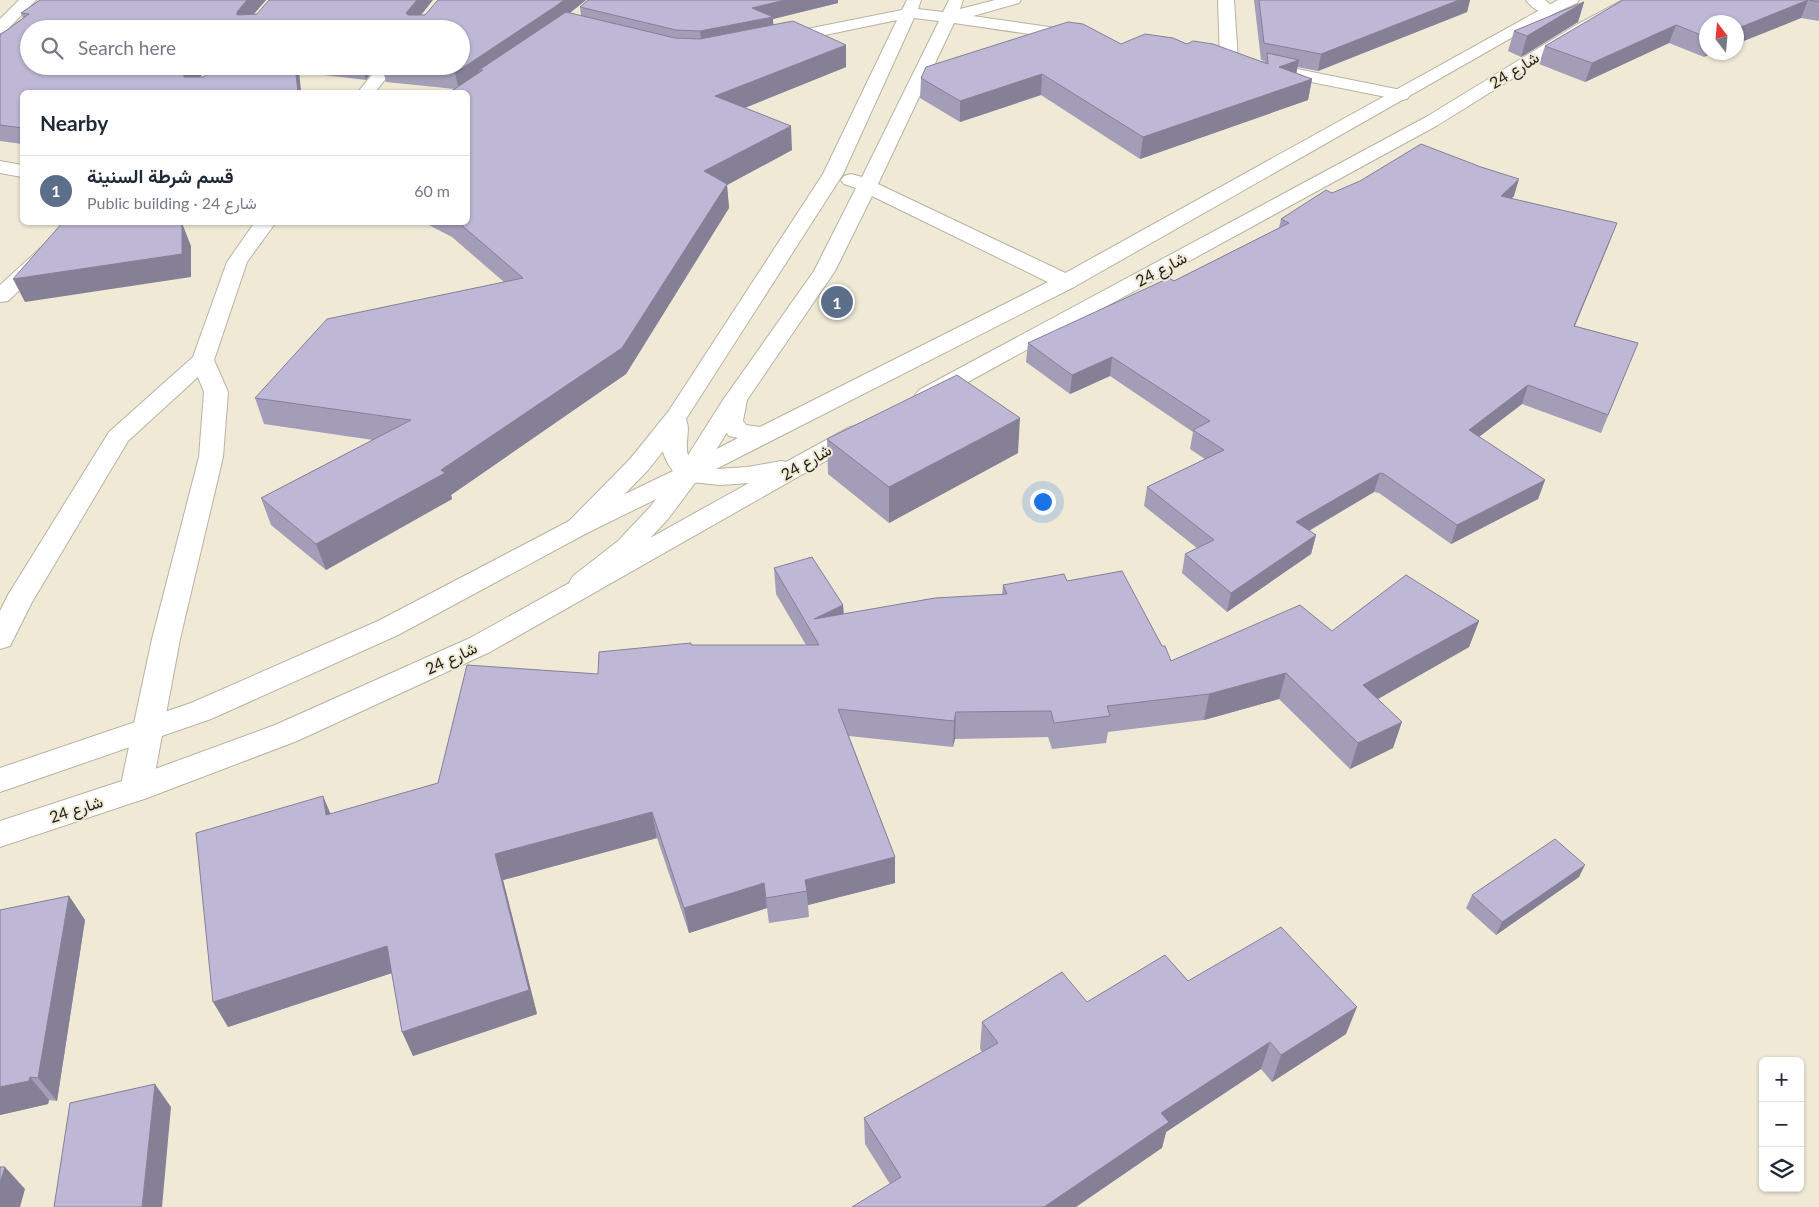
<!DOCTYPE html>
<meta charset="utf-8">
<style>
:root{--surface:#fff;--page:#f6f6f7;--text:#1f2937;--muted:#747a83;--line:#e0e1e3;--accent:#b45309}
body{margin:0;font-family:Lato,Vazirmatn,sans-serif;background:var(--page);color:var(--text)}
.controls{position:absolute;right:15px;bottom:15px;display:grid;overflow:hidden;border-radius:8px;box-shadow:0 1px 4px #0004}
.controls button{width:45px;height:45px;display:grid;place-items:center;padding:0;border:0;border-bottom:1px solid var(--line);background:var(--surface);color:var(--text);font:25px sans-serif}
.compass{position:absolute;left:1699px;top:15px;width:45px;height:45px;border-radius:50%;background:var(--surface);box-shadow:0 1px 4px #0004;rotate:344deg}
.you{position:absolute;left:1042px;top:501px;width:18px;height:18px;margin:-12px;border:4px solid #fff;border-radius:50%;background:#1a73e8;box-shadow:0 0 0 8px #1a73e833}
.badge{display:grid;place-items:center;width:32px;height:32px;border-radius:50%;background:var(--accent);color:#fff;font-size:16px;font-weight:700}
.pin{position:absolute;translate:-50% -50%;border:2px solid #fff;box-shadow:0 1px 5px #0006}
.list{margin:0;padding:0;list-style:none}
h2{display:flex;justify-content:space-between;align-items:center;height:65px;margin:0;padding:0 20px;font-size:21px}
h2 small{font-size:16px;font-weight:400;color:var(--muted)}
.list li{display:grid;grid-template-columns:32px 1fr auto;gap:15px;align-items:center;box-sizing:border-box;height:70px;padding:0 20px;border-top:1px solid var(--line)}
.list b{display:block;font-size:19px;white-space:nowrap}
.list p{margin:0;font-size:16px;white-space:nowrap;color:var(--muted)}
.list em{font-size:16px;font-style:normal;color:var(--muted)}
.icon{flex:none;width:28px;height:28px;fill:none;stroke:currentColor;stroke-width:2;stroke-linecap:round;stroke-linejoin:round}
.map{position:relative;flex:none;width:1819px;height:1207px;overflow:hidden}
.search{position:absolute;background:var(--surface);box-shadow:0 1px 4px #0004;left:20px;top:20px;width:450px;height:55px;display:flex;align-items:center;gap:12px;box-sizing:border-box;padding:0 18px;border-radius:28px;color:var(--muted);font-size:19px}
.panel{position:absolute;background:var(--surface);box-shadow:0 1px 4px #0004;left:20px;top:90px;width:450px;height:135px;border-radius:8px}
.map>svg:first-child{display:block}
.lines{fill:none;stroke-linecap:round;stroke-linejoin:round}
.street-casing{stroke:#b8b3a1;stroke-width:2}
.secondary-casing{stroke:#b8b3a1;stroke-width:2}
.street{fill:#fff;fill-rule:evenodd}
.secondary{fill:#fff;fill-rule:evenodd}
.wall{fill:#a39db8}
.shaded-wall{fill:#858096}
.building{fill:#beb7d6;stroke:#858096}
.labels{text-anchor:middle;stroke-width:4;stroke-linejoin:round;paint-order:stroke}
.street-label{font-size:16px;fill:#201e17;stroke:#efe9d6}
</style>
<div class="map">
<svg width="1819" height="1207" viewBox="0 0 1819 1207">
<rect width="100%" height="100%" fill="#efe9d6"/>
<g class="lines">
<defs>
<path id="street" d="M 19,0 L 36,0 L 6,31 L 0,33 L 0,19 Z
M 907,0 L 921,0 L 918,9 L 943,12 L 949,0 L 963,0 L 960,9 L 995,0 L 1021,0 L 1019,3 L 973,16 L 1077,31 L 1083,32 L 1085,36 L 1083,40 L 1077,41 L 954,23 L 878,184 L 1074,277 L 1077,282 L 1074,287 L 1066,288 L 1058,287 L 872,196 L 835,271 L 747,400 L 698,479 L 668,519 L 636,553 L 593,590 L 583,592 L 573,590 L 569,583 L 573,576 L 618,541 L 650,507 L 680,468 L 723,400 L 814,271 L 856,188 L 844,184 L 841,180 L 844,176 L 851,174 L 862,177 L 939,21 L 914,18 L 843,174 L 675,436 L 648,470 L 587,533 L 578,536 L 569,533 L 565,527 L 569,521 L 630,459 L 668,412 L 823,174 L 897,20 L 782,44 L 776,43 L 774,39 L 776,35 L 782,34 L 902,10 Z
M 1218,0 L 1234,0 L 1238,60 L 1235,64 L 1229,65 L 1223,64 L 1220,60 Z
M 1526,0 L 1545,0 L 1557,10 L 1555,13 C 1544,16 1532,9 1526,0 Z
M 1262,62 L 1401,90 L 1407,91 L 1410,95 L 1407,99 L 1401,100 L 1256,71 L 1253,67 L 1256,63 Z
M 379,66 L 396,66 L 375,92 L 358,92 Z
M 0,161 L 22,165 L 22,177 L 0,173 Z
M 69,222 L 91,222 L 8,301 L 0,302 L 0,285 Z
M 255,222 L 276,222 L 247,262 L 214,360 L 228,392 L 223,457 L 180,639 L 152,789 L 147,798 L 136,801 L 125,798 L 120,789 L 152,639 L 199,457 L 204,392 L 198,377 L 128,441 L 32,602 L 10,646 L 0,649 L 0,611 L 8,595 L 109,432 L 193,357 L 227,262 Z"/>
<path id="secondary" d="M 1558,0 L 1579,0 L 1577,3 L 1555,13 L 1074,287 L 716,469 L 748,467 L 781,461 L 786,462 L 850,427 L 859,425 L 868,427 L 871,432 L 868,437 L 490,652 L 297,741 L 147,798 L 0,847 L 0,821 L 125,780 L 275,725 L 470,638 L 749,483 L 720,485 L 691,482 L 587,533 L 398,635 L 211,719 L 0,792 L 0,768 L 191,703 L 378,621 L 569,521 L 673,471 C 661,456 656,433 668,416 L 676,414 L 684,416 C 694,429 680,448 692,462 L 738,438 L 729,436 L 719,422 L 723,400 L 727,395 L 735,393 L 743,395 L 747,400 L 743,421 L 746,425 L 760,427 L 1058,277 Z
M 1623,0 L 1643,0 L 1641,3 L 1590,30 L 1438,125 L 935,400 L 927,402 L 919,400 L 915,395 L 919,390 L 1426,117 L 1578,24 Z"/>
</defs>
<!-- street casing -->
<use href="#street" class="street-casing"/>
<!-- secondary casing -->
<use href="#secondary" class="secondary-casing"/>
<!-- street -->
<use href="#street" class="street"/>
<!-- secondary -->
<use href="#secondary" class="secondary"/>
</g>
<!-- wall -->
<path class="wall" d="M 40,0 L 266,0 L 253,14 L 421,15 L 586,0 L 569,13 L 581,16 L 580,7 L 588,0 L 838,0 L 838,3 L 773,19 L 773,24 L 846,67 L 745,108 L 792,150 L 727,185 L 729,208 L 626,374 L 451,495 L 452,499 L 326,570 L 271,525 L 261,498 L 373,440 L 264,424 L 255,398 L 504,282 L 452,237 L 423,222 L 468,222 L 455,89 L 386,82 L 382,66 L 461,66 L 461,29 L 29,29 L 29,66 L 208,66 L 200,77 L 204,77 L 212,66 L 376,66 L 366,80 L 299,72 L 301,92 L 22,92 L 22,144 L 0,141 L 0,35 L 23,18 L 21,13 Z
M 1254,0 L 1470,0 L 1467,12 L 1318,71 L 1297,67 L 1296,74 L 1312,79 L 1308,100 L 1140,159 L 1041,95 L 960,122 L 920,98 L 921,78 L 1121,44 L 1187,44 L 1265,62 L 1265,61 L 1261,60 Z
M 1623,0 L 1819,0 L 1819,21 L 1801,18 L 1736,44 L 1736,22 L 1706,22 L 1706,52 L 1704,57 L 1669,43 L 1585,82 L 1539,64 L 1545,46 Z
M 1584,2 L 1578,22 L 1521,57 L 1508,51 L 1514,31 Z
M 1332,193 L 1514,196 L 1512,198 L 1610,241 L 1575,326 L 1638,343 L 1601,433 L 1522,404 L 1479,437 L 1545,480 L 1538,499 L 1451,544 L 1379,493 L 1374,492 L 1309,531 L 1316,535 L 1311,554 L 1227,612 L 1182,573 L 1185,554 L 1197,548 L 1144,506 L 1147,487 L 1205,459 L 1190,449 L 1193,432 L 1110,376 L 1070,394 L 1026,362 L 1028,343 L 1174,281 L 1279,228 L 1281,219 Z
M 827,439 L 1018,453 L 889,523 L 828,474 Z
M 774,568 L 843,605 L 844,614 L 1002,595 L 1003,585 L 1067,581 L 1162,646 L 1171,661 L 1332,631 L 1479,621 L 1469,647 L 1378,699 L 1393,748 L 1350,769 L 1279,699 L 1204,720 L 1108,732 L 1106,743 L 1052,749 L 1048,737 L 955,739 L 953,747 L 849,736 L 895,857 L 895,883 L 808,905 L 809,917 L 769,923 L 767,908 L 689,933 L 657,838 L 503,880 L 537,1014 L 413,1056 L 392,973 L 228,1027 L 331,814 L 438,783 L 598,674 L 691,645 L 806,645 L 776,594 Z
M 1579,877 L 1496,935 L 1466,908 L 1472,895 Z
M 69,896 L 85,920 L 57,1101 L 49,1100 L 48,1104 L 0,1115 L 0,910 Z
M 1188,981 L 1346,1034 L 1272,1082 L 1261,1069 L 1166,1132 L 1162,1148 L 890,1184 L 865,1144 L 864,1118 L 982,1052 L 980,1049 L 982,1022 L 1087,1002 Z"/>
<!-- shaded-wall -->
<path class="shaded-wall" d="M 247,0 L 266,0 L 242,28 L 237,15 L 237,12 Z
M 417,0 L 433,0 L 410,29 L 406,13 Z
M 564,0 L 586,0 L 559,22 L 483,70 L 479,70 L 480,75 L 459,90 L 455,73 Z
M 785,0 L 838,0 L 838,3 L 773,19 L 774,33 L 702,47 L 700,31 L 752,8 Z
M 1459,0 L 1470,0 L 1467,12 L 1318,71 L 1321,54 Z
M 1808,0 L 1801,18 L 1736,44 L 1736,29 Z
M 1584,2 L 1578,22 L 1521,57 L 1527,36 Z
M 1676,25 L 1669,43 L 1585,82 L 1592,63 Z
M 846,45 L 846,67 L 717,119 L 715,96 Z
M 1706,52 L 1716,52 L 1704,57 Z
M 1299,60 L 1295,80 L 1279,67 Z
M 190,66 L 208,66 L 190,91 L 184,77 L 184,74 Z
M 295,66 L 297,66 L 299,72 L 301,92 L 298,92 Z
M 362,66 L 376,66 L 366,80 Z
M 1042,74 L 1041,95 L 960,122 L 960,101 Z
M 1312,79 L 1308,100 L 1140,159 L 1143,137 Z
M 791,126 L 792,150 L 727,185 L 729,208 L 626,374 L 451,495 L 452,499 L 326,570 L 316,544 L 441,470 L 704,171 Z
M 1519,179 L 1514,196 L 1496,213 L 1501,196 Z
M 182,223 L 191,246 L 191,277 L 25,302 L 13,279 Z
M 1617,223 L 1610,241 L 1567,344 L 1574,326 Z
M 1112,357 L 1110,376 L 1070,394 L 1072,375 Z
M 1528,385 L 1522,404 L 1463,449 L 1469,430 Z
M 1020,418 L 1018,453 L 889,523 L 889,487 Z
M 1380,473 L 1374,492 L 1291,541 L 1296,522 Z
M 1545,480 L 1538,499 L 1451,544 L 1457,525 Z
M 1316,535 L 1311,554 L 1227,612 L 1231,593 Z
M 843,605 L 844,631 L 814,619 Z
M 1479,621 L 1469,647 L 1355,712 L 1363,685 Z
M 1286,673 L 1279,699 L 1204,720 L 1209,694 Z
M 956,712 L 955,739 L 953,747 L 954,721 Z
M 1402,722 L 1393,748 L 1350,769 L 1358,743 Z
M 323,796 L 334,822 L 326,815 Z
M 652,812 L 657,838 L 503,880 L 537,1014 L 413,1056 L 402,1032 L 495,854 Z
M 895,857 L 895,883 L 808,905 L 805,880 Z
M 1585,865 L 1579,877 L 1496,935 L 1502,922 Z
M 764,883 L 767,908 L 689,933 L 684,908 Z
M 69,896 L 85,920 L 57,1101 L 38,1078 Z
M 387,946 L 398,971 L 228,1027 L 213,1002 Z
M 1357,1007 L 1346,1034 L 1272,1082 L 1281,1055 Z
M 1270,1042 L 1261,1069 L 1166,1132 L 1162,1148 L 1076,1207 L 1044,1207 L 1161,1113 Z
M 30,1077 L 49,1100 L 48,1104 L 0,1115 L 0,1087 Z
M 155,1084 L 171,1107 L 162,1207 L 142,1207 Z
M 5,1167 L 25,1189 L 20,1207 L 0,1207 L 0,1183 Z"/>
<!-- building -->
<path class="building" d="M 40,0 L 247,0 L 237,12 L 237,15 L 257,14 L 269,0 L 417,0 L 406,13 L 408,15 L 425,15 L 438,0 L 564,0 L 556,6 L 455,73 L 389,66 L 461,66 L 461,29 L 29,29 L 29,66 L 190,66 L 184,74 L 184,77 L 204,77 L 212,66 L 295,66 L 298,92 L 22,92 L 22,128 L 0,125 L 0,35 L 29,14 L 21,13 Z
M 588,0 L 785,0 L 752,8 L 773,17 L 700,31 L 676,30 L 580,7 Z
M 1259,0 L 1459,0 L 1321,54 L 1264,43 Z
M 1623,0 L 1808,0 L 1736,29 L 1736,22 L 1706,22 L 1706,37 L 1676,25 L 1592,63 L 1545,46 Z
M 1809,0 L 1819,0 L 1819,2 Z
M 1584,2 L 1527,36 L 1514,31 Z
M 566,12 L 675,38 L 700,39 L 793,21 L 846,45 L 715,96 L 791,126 L 704,171 L 727,184 L 622,348 L 441,470 L 445,473 L 316,544 L 261,498 L 411,420 L 255,398 L 327,319 L 523,278 L 458,222 L 468,222 L 468,92 L 450,92 L 483,70 L 479,70 Z
M 1068,22 L 1083,24 L 1121,44 L 1145,34 L 1173,38 L 1187,44 L 1193,41 L 1213,44 L 1268,64 L 1267,53 L 1299,60 L 1279,67 L 1312,79 L 1143,137 L 1042,74 L 960,101 L 921,78 L 926,67 Z
M 1421,144 L 1481,167 L 1519,179 L 1501,196 L 1617,223 L 1574,326 L 1638,343 L 1608,415 L 1528,385 L 1469,430 L 1545,480 L 1457,525 L 1384,474 L 1380,473 L 1296,522 L 1316,535 L 1231,593 L 1185,554 L 1214,540 L 1147,487 L 1224,450 L 1193,430 L 1210,421 L 1112,357 L 1072,375 L 1028,343 L 1169,278 L 1174,281 L 1289,223 L 1281,219 L 1326,190 L 1332,193 L 1360,181 Z
M 63,222 L 182,222 L 182,254 L 13,279 Z
M 957,375 L 1020,418 L 889,487 L 827,439 Z
M 812,557 L 843,605 L 814,619 L 935,598 L 1007,594 L 1003,585 L 1064,574 L 1067,581 L 1122,571 L 1162,646 L 1165,646 L 1171,661 L 1300,605 L 1332,631 L 1406,575 L 1479,621 L 1363,685 L 1402,722 L 1358,743 L 1286,673 L 1209,694 L 1107,706 L 1110,716 L 1054,723 L 1051,711 L 956,712 L 954,721 L 838,709 L 895,857 L 805,880 L 807,891 L 766,898 L 764,883 L 684,908 L 652,812 L 495,854 L 529,990 L 402,1032 L 387,946 L 213,1002 L 196,833 L 323,796 L 326,815 L 438,783 L 467,665 L 598,674 L 599,652 L 691,643 L 691,645 L 819,645 L 774,568 Z
M 1555,839 L 1585,865 L 1502,922 L 1472,895 Z
M 69,896 L 38,1078 L 30,1077 L 29,1081 L 0,1087 L 0,910 Z
M 1281,927 L 1357,1007 L 1281,1055 L 1270,1042 L 1161,1113 L 1169,1122 L 1044,1207 L 852,1207 L 901,1177 L 864,1118 L 998,1043 L 982,1022 L 1062,972 L 1087,1002 L 1165,955 L 1188,981 Z
M 155,1084 L 142,1207 L 54,1207 L 70,1103 Z
M 0,1167 L 5,1167 L 0,1183 Z"/>
<g class="labels">
<!-- street labels -->
<g class="street-label">
<text transform="translate(1514 70) rotate(-32)" y="6">شارع 24</text>
<text transform="translate(1161 269) rotate(-28)" y="6">شارع 24</text>
<text transform="translate(806 462) rotate(-30)" y="6">شارع 24</text>
<text transform="translate(451 658) rotate(-25)" y="6">شارع 24</text>
<text transform="translate(76 809) rotate(-18)" y="6">شارع 24</text>
</g>
</g>
</svg>
<div class="controls">
<button>+</button>
<button>−</button>
<button><svg class="icon" aria-label="layers" viewBox="0 0 24 24"><path d="M12 4l9 5-9 5-9-5zM3 14l9 5 9-5"/></svg></button>
</div>
<svg class="compass" viewBox="-18 -18 36 36"><path d="M0-13l5 13h-10z" fill="#e53935"/><path d="M0 13l5-13h-10z" fill="#747a83"/></svg>
<div class="you"></div>
<div class="pin badge" style="left:837px;top:302px;background:#5c6f8a">1</div>
<div class="search"><svg class="icon" aria-label="search" viewBox="0 0 24 24"><circle cx="10" cy="10" r="6"/><path d="M15 15l6 6"/></svg>Search here</div>
<section class="panel">
<h2>Nearby<small></small></h2>
<ul class="list">
<li><span class="badge" style="background:#5c6f8a">1</span><div><b>قسم شرطة السنينة</b><p>Public building · شارع 24</p></div><em>60 m</em></li>
</ul>
</section>
</div>
